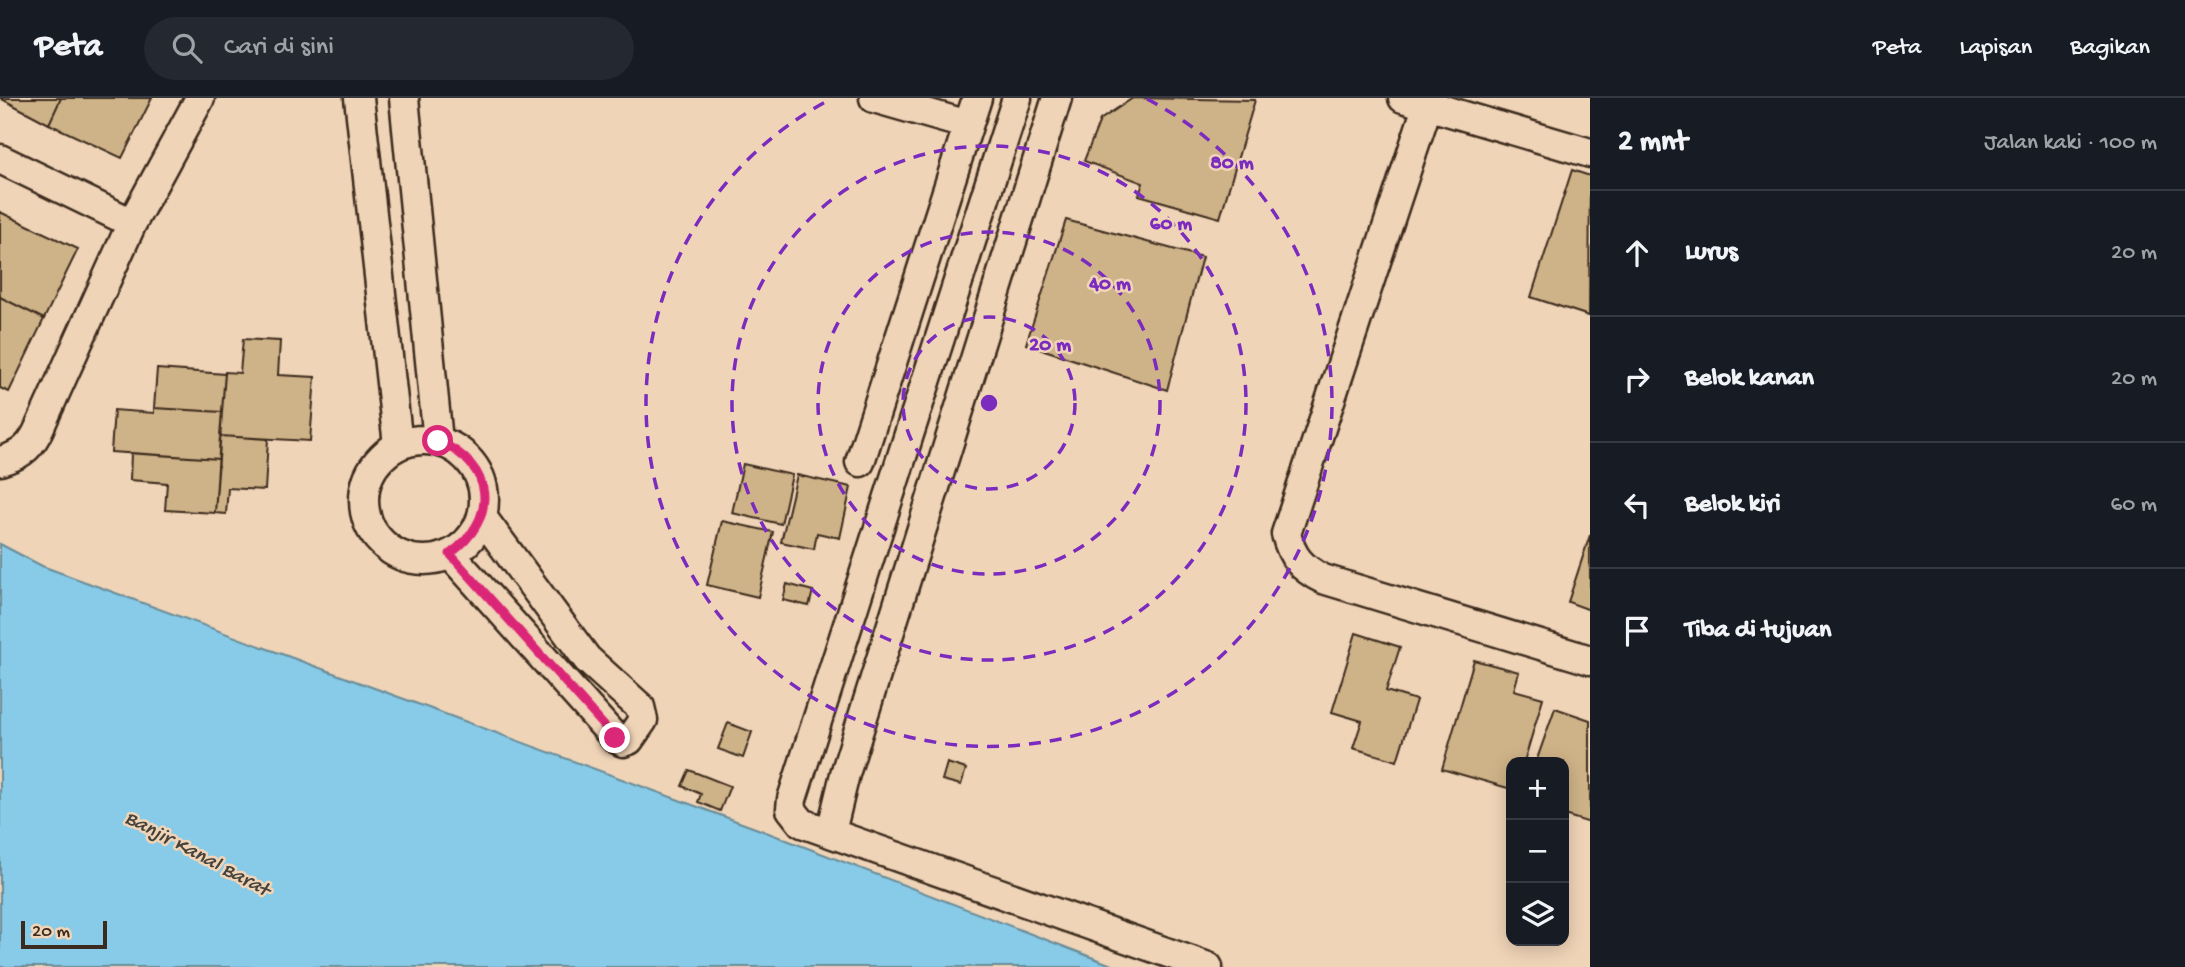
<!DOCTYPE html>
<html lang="id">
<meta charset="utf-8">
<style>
:root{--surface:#171b24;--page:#242831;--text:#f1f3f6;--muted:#9ea1a6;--line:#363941}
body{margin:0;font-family:"Gochi Hand",sans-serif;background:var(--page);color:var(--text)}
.controls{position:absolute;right:21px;bottom:21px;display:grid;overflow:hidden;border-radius:14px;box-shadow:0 4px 18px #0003}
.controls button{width:63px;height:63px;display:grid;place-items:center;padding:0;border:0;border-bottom:2px solid var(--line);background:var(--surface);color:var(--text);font:35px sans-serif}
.scale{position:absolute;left:21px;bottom:18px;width:86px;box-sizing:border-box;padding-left:7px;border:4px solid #3b2a1e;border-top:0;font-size:19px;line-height:24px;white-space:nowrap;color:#3b2a1e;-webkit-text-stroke:5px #f0d4b7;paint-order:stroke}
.stop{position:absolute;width:21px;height:21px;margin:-16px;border:5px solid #db2777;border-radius:50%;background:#fff}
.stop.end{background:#db2777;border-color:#fff;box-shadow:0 2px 7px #0008}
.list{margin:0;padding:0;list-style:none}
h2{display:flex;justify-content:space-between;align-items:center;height:91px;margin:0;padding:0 28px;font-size:30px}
h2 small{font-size:23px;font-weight:400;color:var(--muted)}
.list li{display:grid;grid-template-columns:46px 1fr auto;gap:21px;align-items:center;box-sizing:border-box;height:126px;padding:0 28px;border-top:2px solid var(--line)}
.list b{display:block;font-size:26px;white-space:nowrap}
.list em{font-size:23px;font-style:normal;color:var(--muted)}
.icon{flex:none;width:38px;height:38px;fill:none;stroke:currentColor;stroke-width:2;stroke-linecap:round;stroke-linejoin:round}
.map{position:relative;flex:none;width:1590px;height:869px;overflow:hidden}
header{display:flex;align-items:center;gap:42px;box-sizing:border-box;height:98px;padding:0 35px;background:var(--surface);border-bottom:2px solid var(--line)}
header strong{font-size:33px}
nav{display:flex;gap:38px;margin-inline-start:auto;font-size:24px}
.search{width:490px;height:63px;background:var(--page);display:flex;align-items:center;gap:18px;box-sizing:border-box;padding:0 24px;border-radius:38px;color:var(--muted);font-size:26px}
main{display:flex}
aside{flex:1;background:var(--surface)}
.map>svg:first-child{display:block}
.water{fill:#87cbe8;stroke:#698b97;stroke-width:2}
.building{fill:#cfb388;stroke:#3b2a1e;stroke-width:2}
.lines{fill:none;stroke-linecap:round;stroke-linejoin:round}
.minor-casing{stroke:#3b2a1e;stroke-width:33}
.minor{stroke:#f0d4b7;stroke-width:28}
.route{stroke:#db2777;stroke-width:9}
.ring{fill:none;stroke:#7b2cbf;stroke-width:3.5;stroke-dasharray:12 9}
.labels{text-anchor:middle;stroke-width:5;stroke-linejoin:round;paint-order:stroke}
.water-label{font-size:21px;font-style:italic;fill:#46423c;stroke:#f0d4b7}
.centre{fill:#7b2cbf;stroke:#f0d4b7;stroke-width:3.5}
.ring-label{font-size:21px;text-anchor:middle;font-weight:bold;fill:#7b2cbf;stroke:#f0d4b7;stroke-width:5;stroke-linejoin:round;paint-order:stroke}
</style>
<header>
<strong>Peta</strong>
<div class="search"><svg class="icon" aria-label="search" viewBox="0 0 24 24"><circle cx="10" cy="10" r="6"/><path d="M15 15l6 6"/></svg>Cari di sini</div>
<nav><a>Peta</a><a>Lapisan</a><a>Bagikan</a></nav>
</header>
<main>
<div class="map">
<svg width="1590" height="869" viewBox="0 0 1590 869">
<rect width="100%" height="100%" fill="#f0d4b7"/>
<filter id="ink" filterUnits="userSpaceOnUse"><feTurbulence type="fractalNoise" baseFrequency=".0143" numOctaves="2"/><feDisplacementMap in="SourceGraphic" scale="14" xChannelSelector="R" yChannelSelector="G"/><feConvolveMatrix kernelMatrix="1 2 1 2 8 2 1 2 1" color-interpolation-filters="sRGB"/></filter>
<g filter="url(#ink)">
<!-- water -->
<path class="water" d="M 0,446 L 42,468 L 758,731 L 1117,869 L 0,869 Z"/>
<!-- building -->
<path class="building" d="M 0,0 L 61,0 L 49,26 Z
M 61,0 L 152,0 L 122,60 L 49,26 Z
M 1133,0 L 1255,2 L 1220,120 L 1139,97 L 1143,85 L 1084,63 L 1100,22 Z
M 1572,72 L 1590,78 L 1589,218 L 1531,199 Z
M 0,114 L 78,151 L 44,221 L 0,199 Z
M 1066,122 L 1202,159 L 1167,292 L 1026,246 Z
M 0,199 L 44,221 L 9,294 L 0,290 Z
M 243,241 L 280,243 L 278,277 L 315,279 L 310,343 L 220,338 L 225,274 L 240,275 Z
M 157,271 L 225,276 L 222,314 L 154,310 Z
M 154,310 L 222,314 L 219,361 L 111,354 L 114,312 L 154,315 Z
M 220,338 L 268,341 L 265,392 L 228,390 L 226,416 L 215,415 Z
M 131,355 L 219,361 L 215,415 L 165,412 L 167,385 L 130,382 Z
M 743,366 L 792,377 L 781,426 L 732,415 Z
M 797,377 L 851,389 L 840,440 L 817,435 L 814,451 L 781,444 Z
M 722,423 L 773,434 L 758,499 L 707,487 Z
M 1590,437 L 1590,512 L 1568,504 Z
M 787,486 L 813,493 L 809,508 L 783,502 Z
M 1356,535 L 1400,549 L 1386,593 L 1416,602 L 1397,663 L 1353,650 L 1362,623 L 1332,614 Z
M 1474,562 L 1519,574 L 1514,592 L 1543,600 L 1524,664 L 1511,664 L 1511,691 L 1442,671 Z
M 1555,610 L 1590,622 L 1590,725 L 1564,717 L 1564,664 L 1536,664 Z
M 728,625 L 752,634 L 743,660 L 718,651 Z
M 947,665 L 966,671 L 961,687 L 942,682 Z
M 689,672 L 730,688 L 720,713 L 698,704 L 701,696 L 682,688 Z"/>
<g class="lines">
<defs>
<path id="minor" d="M 359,0 L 398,347
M 404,0 L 438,343
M 874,0 L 968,27
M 1017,0 L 792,701 L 791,711 L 802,725 L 1208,869
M 1403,0 L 1590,55
M 1430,0 L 1286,436 C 1292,459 1301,470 1323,481 L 1590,562
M 0,61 L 132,125
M364 402a60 60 0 1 1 120 0a60 60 0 1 1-120 0Z
M 0,363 C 18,358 28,352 37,335 L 132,125 L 200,0
M 860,364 L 977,0
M 450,456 L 615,640 L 623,644 L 629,642 L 643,622 L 640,609 L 587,561 L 482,419
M 831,734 L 845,676 L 1057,0"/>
</defs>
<!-- minor casing -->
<use href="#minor" class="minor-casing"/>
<!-- minor -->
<use href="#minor" class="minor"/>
</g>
</g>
<g class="lines" filter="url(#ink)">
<!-- route -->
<path class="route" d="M 438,343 C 495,368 499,420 450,456 L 615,640"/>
</g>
<!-- distance rings -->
<g class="ring">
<circle cx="989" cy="305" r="86"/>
<circle cx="989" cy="305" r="171"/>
<circle cx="989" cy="305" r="257"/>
<path d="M1147 1A343 343 0 1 1 831 1"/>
</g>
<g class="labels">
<!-- water labels -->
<g class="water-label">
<text transform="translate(198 754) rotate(28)" y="7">Banjir Kanal Barat</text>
</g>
</g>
<circle cx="989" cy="305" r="10" class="centre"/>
<g class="ring-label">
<text x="1232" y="70">80 m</text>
<text x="1171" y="131">60 m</text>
<text x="1110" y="191">40 m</text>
<text x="1050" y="252">20 m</text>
</g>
</svg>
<div class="controls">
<button>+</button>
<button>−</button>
<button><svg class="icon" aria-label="layers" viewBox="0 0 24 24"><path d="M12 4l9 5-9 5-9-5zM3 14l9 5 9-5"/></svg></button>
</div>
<div class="scale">20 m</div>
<div class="stop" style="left:438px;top:343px"></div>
<div class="stop end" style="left:615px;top:640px"></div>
</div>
<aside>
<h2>2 mnt<small>Jalan kaki · 100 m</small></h2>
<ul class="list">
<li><svg class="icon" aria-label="ahead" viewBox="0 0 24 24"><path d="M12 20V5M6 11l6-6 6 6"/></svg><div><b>Lurus</b></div><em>20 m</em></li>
<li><svg class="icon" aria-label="right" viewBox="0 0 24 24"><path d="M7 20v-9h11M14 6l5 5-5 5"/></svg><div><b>Belok kanan</b></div><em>20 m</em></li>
<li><svg class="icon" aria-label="left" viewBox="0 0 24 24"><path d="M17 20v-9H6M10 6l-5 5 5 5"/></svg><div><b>Belok kiri</b></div><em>60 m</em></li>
<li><svg class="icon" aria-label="arrive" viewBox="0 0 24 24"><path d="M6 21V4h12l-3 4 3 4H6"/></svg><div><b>Tiba di tujuan</b></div></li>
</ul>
</aside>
</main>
